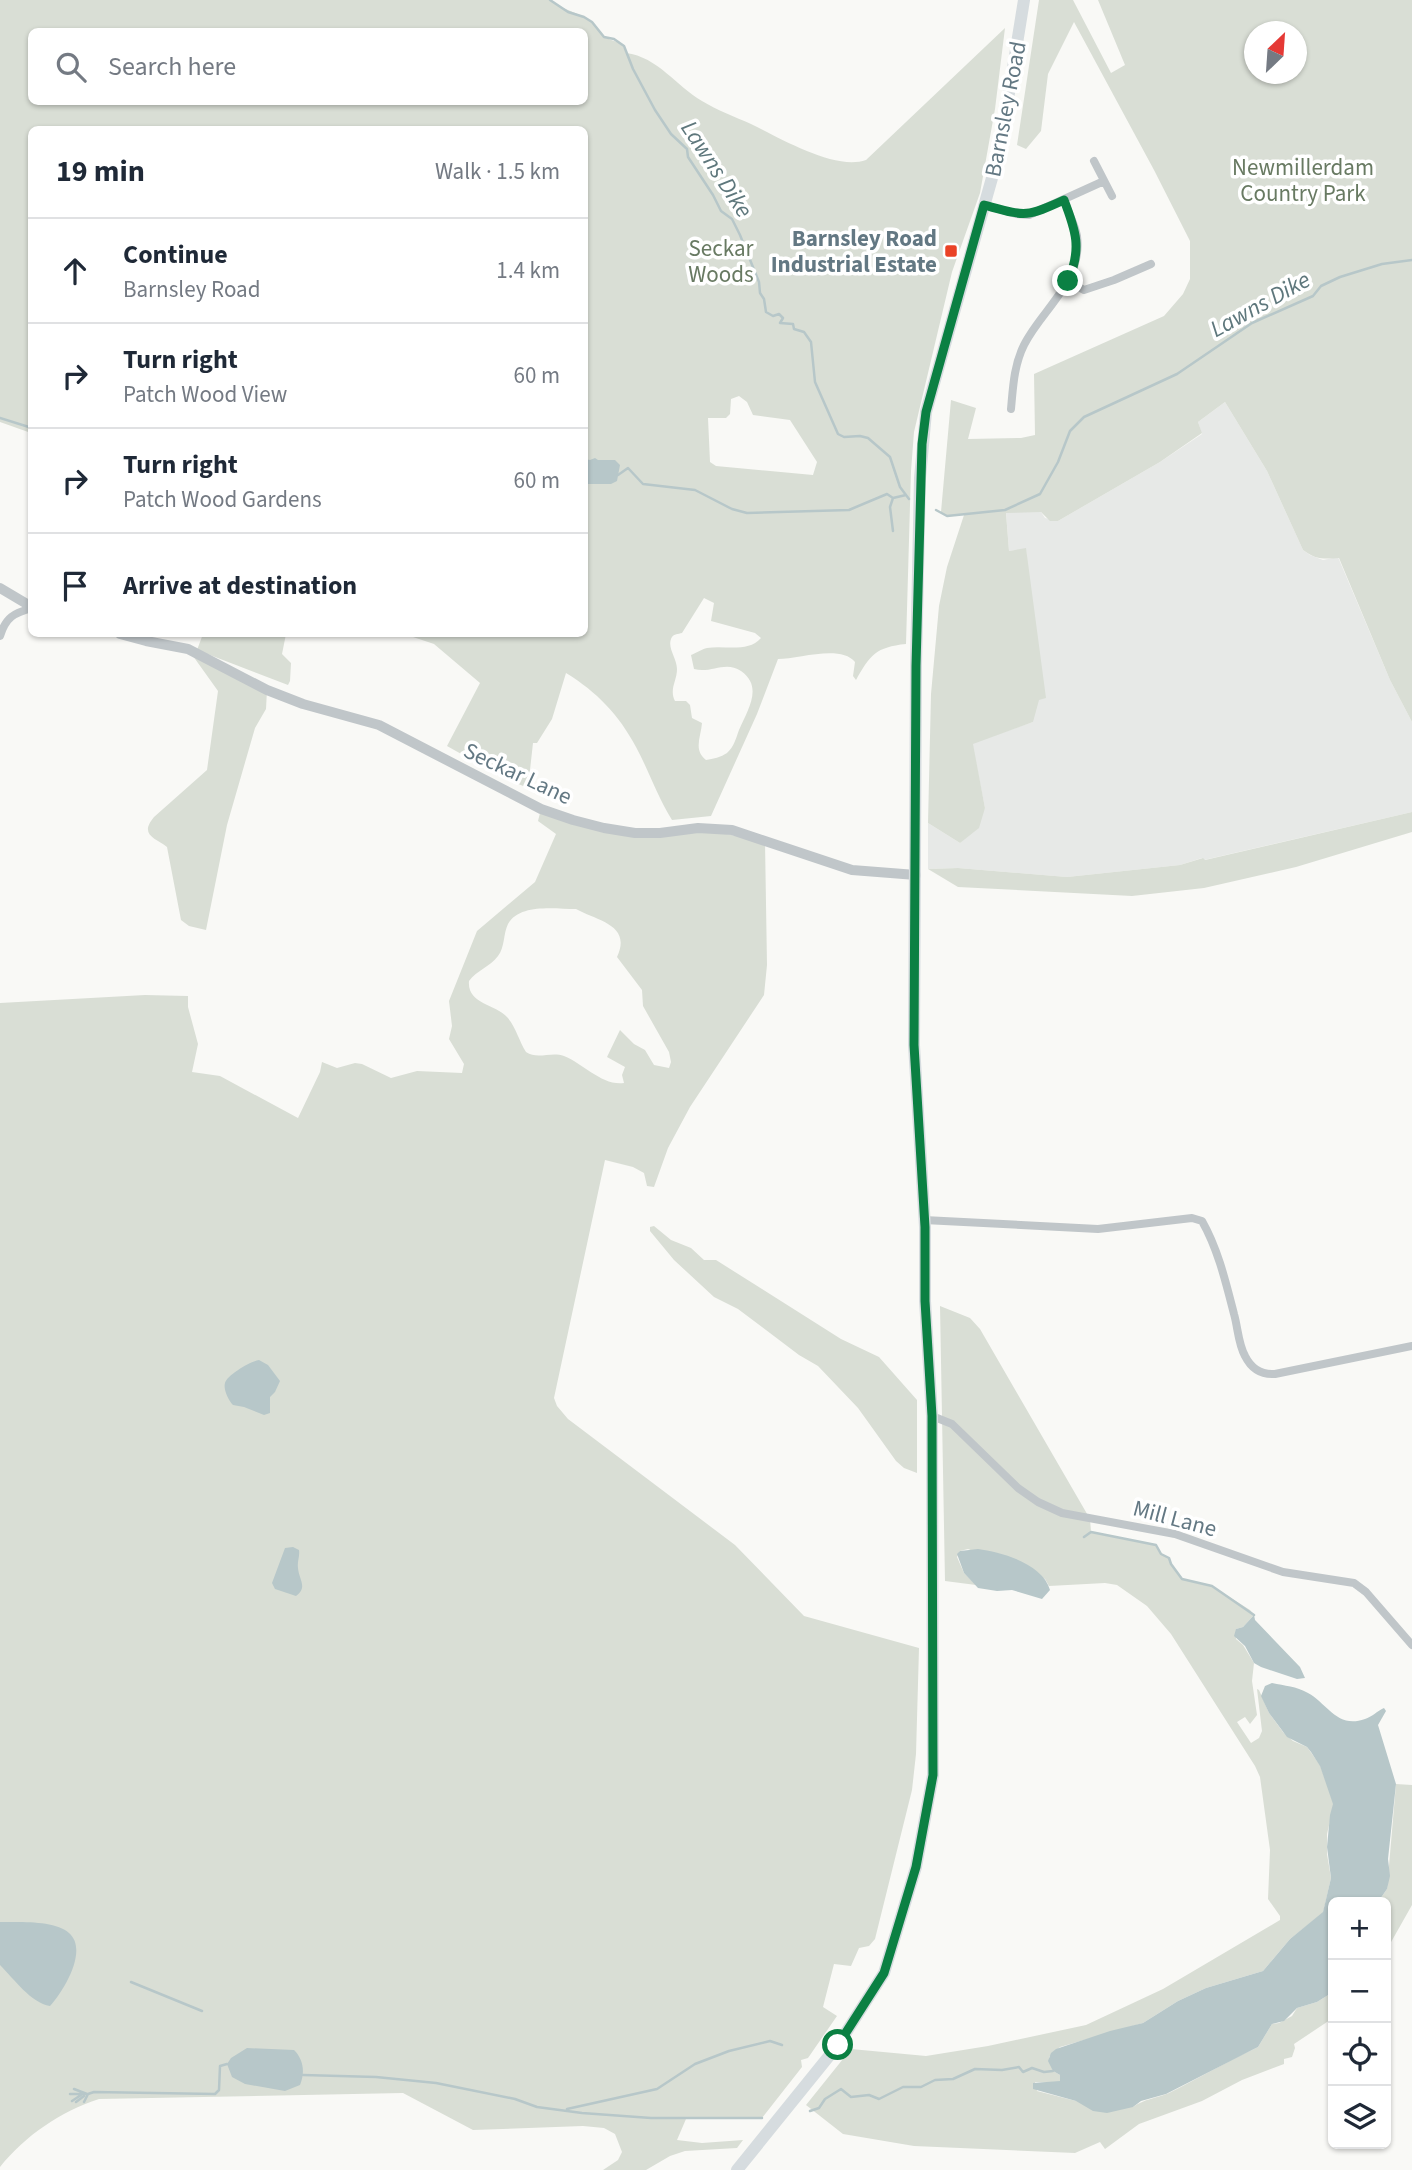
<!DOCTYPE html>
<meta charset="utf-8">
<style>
:root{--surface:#fff;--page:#f2f2f3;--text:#1f2937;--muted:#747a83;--line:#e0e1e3}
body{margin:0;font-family:"Source Sans 3",sans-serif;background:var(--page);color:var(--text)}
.controls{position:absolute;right:21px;bottom:21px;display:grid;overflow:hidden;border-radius:10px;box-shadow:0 2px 5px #0004}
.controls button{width:63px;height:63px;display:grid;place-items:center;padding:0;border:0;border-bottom:2px solid var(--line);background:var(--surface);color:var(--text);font:35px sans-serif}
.compass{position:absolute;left:1244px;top:21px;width:63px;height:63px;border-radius:50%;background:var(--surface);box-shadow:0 2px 5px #0004;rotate:25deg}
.stop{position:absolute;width:21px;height:21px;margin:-16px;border:5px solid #0b8043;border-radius:50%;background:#fff}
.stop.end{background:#0b8043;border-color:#fff;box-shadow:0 2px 7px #0008}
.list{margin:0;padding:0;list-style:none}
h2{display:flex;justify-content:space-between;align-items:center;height:91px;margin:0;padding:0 28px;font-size:30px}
h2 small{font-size:23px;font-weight:400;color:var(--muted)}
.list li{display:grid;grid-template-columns:46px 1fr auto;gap:21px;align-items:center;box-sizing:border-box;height:105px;padding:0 28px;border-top:2px solid var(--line)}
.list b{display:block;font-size:26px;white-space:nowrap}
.list p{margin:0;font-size:23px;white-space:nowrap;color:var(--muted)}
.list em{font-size:23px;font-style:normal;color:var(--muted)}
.icon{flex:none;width:38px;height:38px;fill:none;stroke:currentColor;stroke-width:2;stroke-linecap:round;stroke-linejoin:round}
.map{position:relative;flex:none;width:1412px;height:2170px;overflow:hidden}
.search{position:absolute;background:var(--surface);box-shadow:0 2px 5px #0004;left:28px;top:28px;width:560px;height:77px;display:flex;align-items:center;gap:18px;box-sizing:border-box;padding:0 24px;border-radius:10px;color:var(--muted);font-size:26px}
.panel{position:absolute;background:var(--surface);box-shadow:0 2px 5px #0004;left:28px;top:126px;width:560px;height:511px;border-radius:10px}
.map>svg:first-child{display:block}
.built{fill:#e7e9e7}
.green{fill:#d9ded5;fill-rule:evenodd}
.water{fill:#b7c7c9}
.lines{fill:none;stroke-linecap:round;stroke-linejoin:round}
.stream{stroke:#b7c7c9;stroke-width:2.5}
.minor{stroke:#c0c6c9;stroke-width:8}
.tertiary{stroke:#c0c6c9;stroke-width:10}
.primary{stroke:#d6dcdf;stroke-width:12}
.route{stroke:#0b8043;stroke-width:9}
.poi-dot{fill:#ea4226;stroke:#fff;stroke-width:2.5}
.labels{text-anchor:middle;stroke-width:7;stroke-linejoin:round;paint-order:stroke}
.street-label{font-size:23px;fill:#637883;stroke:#fff}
.park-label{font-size:23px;fill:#687a62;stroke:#fff}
.poi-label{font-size:23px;font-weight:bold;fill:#637883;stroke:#fff;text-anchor:end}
.water-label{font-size:24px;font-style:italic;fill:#5e777c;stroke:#fff}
</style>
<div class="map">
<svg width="1412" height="2170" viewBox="0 0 1412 2170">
<rect width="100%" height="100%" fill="#f9f9f6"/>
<!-- built -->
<path class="built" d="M 1225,402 L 1267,471 L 1303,550 L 1310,555 L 1323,560 L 1338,557 L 1390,680 L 1412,722 L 1412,812 L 1204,860 L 1202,858 L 1180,865 L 1067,877 L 958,868 L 928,869 L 928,823 L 960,843 L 985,808 L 972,743 L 1033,722 L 1026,549 L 1009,551 L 1006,512 L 1041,512 L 1045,518 L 1058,521 L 1160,462 L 1202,434 L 1198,422 Z"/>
<!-- green -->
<path class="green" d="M 0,0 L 550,0 C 563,10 572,10 585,18 C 594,22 598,32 605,37 C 615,43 622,40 626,53 C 658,57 676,86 702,101 C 717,110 735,117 751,124 C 780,138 835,171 866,160 L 1005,28 L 995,109 L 980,193 L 952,272 L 914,432 L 911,471 L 906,644 C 876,647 870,655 856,680 L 853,676 L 855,662 C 841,644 798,659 778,659 L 757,714 L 711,816 L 672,820 C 657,796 649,771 636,747 C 619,715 597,692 566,673 L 552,719 L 537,743 L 533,743 L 528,788 L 504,778 L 447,746 L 480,683 L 434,644 L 404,634 L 584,634 L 584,130 L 32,130 L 31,433 L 0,422 ZM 32,32 L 584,32 L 584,102 L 32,102 ZM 739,396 L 747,402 L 753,415 L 790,420 L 817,462 L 813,475 L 716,466 L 710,462 L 708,418 L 726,418 L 730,414 L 731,399 ZM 704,598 L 714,603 L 711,621 L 755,633 L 761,638 C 748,653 725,645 707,648 C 702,649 696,653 691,655 L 694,669 C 711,674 725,660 741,671 C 764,687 747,711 739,730 C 736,738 734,747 727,753 C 721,757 713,759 706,760 C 693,750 701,737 702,723 L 692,718 L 690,705 L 686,701 L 675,701 C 669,689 677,681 677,669 C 677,658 666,647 672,637 C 674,634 678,634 682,633 Z
M 1039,0 L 1073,0 L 1111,73 L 1125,65 L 1098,0 L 1412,0 L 1412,722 L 1390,680 L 1339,558 C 1324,559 1316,560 1303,550 L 1267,471 L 1225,402 L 1198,422 L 1202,433 L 1160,462 L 1058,521 L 1050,521 L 1041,512 L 1006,513 L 1009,551 L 1026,548 L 1046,698 L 1039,700 L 1033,722 L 973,744 L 985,808 L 979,828 L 960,843 L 928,823 L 931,694 L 939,606 L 947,567 L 964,515 L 947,516 L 941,512 L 951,400 L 976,408 L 968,439 L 1021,438 L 1035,435 L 1034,374 L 1164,316 L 1183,294 L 1190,279 L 1190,241 L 1154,170 L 1074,22 L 1048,74 L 1041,131 L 1026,149 L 1017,145 ZM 1254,32 L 1296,32 L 1296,74 L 1254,74 Z
M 203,634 L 286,634 L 282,654 L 291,663 L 290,681 L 288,685 L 197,650 Z
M 188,649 L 267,690 L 266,709 L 255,728 L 227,825 L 206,930 L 189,926 L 181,920 L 167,847 C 155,838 139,835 154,817 L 207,770 L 218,691 Z
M 541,809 L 635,833 L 698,828 L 765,842 L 767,965 L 764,995 L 690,1107 L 668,1148 L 654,1187 L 647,1186 L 644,1173 L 633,1167 L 605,1160 L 554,1398 L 557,1406 L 568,1419 L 735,1545 L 804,1616 L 919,1648 L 916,1754 L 912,1790 L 875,1939 L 869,1946 L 859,1948 L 851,1966 L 834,1964 L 823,2007 L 837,2016 L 808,2058 L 801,2060 L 802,2067 L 762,2118 L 686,2119 L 677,2140 L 702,2143 L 743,2140 L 737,2148 L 685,2151 L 670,2156 L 646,2170 L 603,2170 L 618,2160 L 622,2152 L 615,2134 L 604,2128 L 583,2126 L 473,2130 L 403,2093 L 99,2099 C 60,2112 26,2135 0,2167 L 0,1003 L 145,995 L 188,996 L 188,1007 L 198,1044 L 192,1072 L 220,1076 L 298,1118 L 320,1072 L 322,1062 L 337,1068 L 355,1063 L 362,1064 L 391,1078 L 417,1071 L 462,1073 L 464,1064 L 449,1039 L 452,1026 L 449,1001 L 477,931 L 535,882 L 556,834 L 538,821 ZM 576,909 C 598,921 632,925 617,957 L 642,990 L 643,1006 L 669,1052 L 671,1062 L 669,1068 L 654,1065 L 645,1050 L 634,1044 L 620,1030 L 607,1057 L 625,1067 L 622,1075 L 624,1083 C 602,1086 584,1064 564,1056 C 551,1051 538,1060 526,1052 C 519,1041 516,1027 507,1017 C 495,1004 467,1004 469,981 C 477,970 490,967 498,956 C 505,947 503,934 508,924 C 520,903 555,909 576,909 Z
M 1412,812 L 1412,832 L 1296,867 L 1204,888 L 1132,896 L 958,887 L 928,869 L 958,868 L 1067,877 L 1180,865 L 1203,858 L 1205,860 Z
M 654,1226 L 671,1240 L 691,1248 L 704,1260 L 716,1260 L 841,1339 L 879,1357 L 917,1400 L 917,1473 L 904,1468 L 896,1461 L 858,1408 L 818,1366 L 799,1355 L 738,1309 L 714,1297 L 674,1260 L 650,1231 L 650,1227 Z
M 940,1306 L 970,1318 L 980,1329 L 1090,1519 L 1091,1532 L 1156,1545 L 1161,1554 L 1169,1558 L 1171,1564 L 1182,1579 L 1212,1586 L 1250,1610 L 1254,1615 L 1243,1627 L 1236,1629 L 1236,1639 L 1243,1645 L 1254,1663 L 1252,1681 L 1257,1715 L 1250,1724 L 1245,1717 L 1237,1722 L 1251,1743 L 1259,1738 L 1262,1731 L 1257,1689 L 1259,1690 L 1269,1713 L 1283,1732 L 1293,1741 L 1307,1747 L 1320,1765 L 1334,1804 L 1327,1834 L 1327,1854 L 1331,1878 L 1323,1913 L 1290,1939 L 1263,1971 L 1206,1988 L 1178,2001 L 1143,2023 L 1060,2047 L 1049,2057 L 1053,2071 L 1060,2075 L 1060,2081 L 1058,2083 L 1035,2082 L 1037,2091 L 1076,2101 L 1133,2107 C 1144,2099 1157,2098 1169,2093 C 1197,2079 1224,2063 1252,2050 L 1258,2047 L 1272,2024 L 1279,2023 L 1292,2016 L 1297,2008 L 1317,2002 L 1333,1992 L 1333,2018 L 1294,2044 L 1295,2048 L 1292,2057 L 1284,2059 L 1284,2064 L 1242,2080 L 1202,2101 L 1139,2124 L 1105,2149 L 1100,2142 L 1075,2153 L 914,2146 L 843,2134 L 806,2105 L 851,2049 L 926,2056 L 988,2046 L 1086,2025 L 1163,1989 L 1280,1920 L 1280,1916 L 1268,1899 L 1270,1850 L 1260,1777 L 1255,1766 L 1171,1634 L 1147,1606 L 1117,1585 L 1105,1583 L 1049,1586 L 1045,1579 L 968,1549 L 960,1551 L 957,1557 L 964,1573 L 976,1585 L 945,1581 Z
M 1396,1784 L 1412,1785 L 1412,1905 L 1386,1951 L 1386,1902 L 1378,1902 L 1387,1889 Z"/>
<!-- water -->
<path class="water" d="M 595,458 L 598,460 L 615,460 L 620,465 L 617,481 L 611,484 L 585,484 L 585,459 L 590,460 Z
M 259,1360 L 268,1365 L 280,1381 L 275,1392 L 270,1397 L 270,1413 L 264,1415 L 244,1407 L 233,1405 C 229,1401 223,1390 225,1383 C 227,1375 251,1361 259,1360 Z
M 293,1547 L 299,1550 C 300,1556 297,1562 298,1568 C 299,1580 308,1587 296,1596 L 275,1589 L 272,1583 L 285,1548 Z
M 978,1549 C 1002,1552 1043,1564 1050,1590 L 1042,1599 L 1012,1590 L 997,1591 L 978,1588 L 964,1573 L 957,1554 L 960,1551 Z
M 1254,1615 L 1255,1620 L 1300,1667 L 1305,1678 L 1297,1679 L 1261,1667 L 1254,1663 L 1245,1646 L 1234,1636 L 1236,1629 L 1243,1627 Z
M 1272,1683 C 1285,1686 1296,1686 1308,1693 C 1328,1704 1337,1729 1365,1719 C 1372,1717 1377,1711 1384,1708 L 1386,1711 L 1378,1725 L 1396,1784 L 1388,1859 L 1390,1876 L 1387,1889 L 1378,1902 L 1333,1902 L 1333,1992 L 1317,2002 L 1297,2008 L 1284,2021 L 1272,2024 L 1258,2047 L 1252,2050 L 1166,2094 L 1141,2101 L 1133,2107 L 1107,2113 L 1093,2111 L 1076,2101 L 1033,2089 L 1033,2083 L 1060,2081 L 1060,2075 L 1053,2071 L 1048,2061 L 1051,2053 L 1056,2049 L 1110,2031 L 1143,2023 L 1178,2001 L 1206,1988 L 1263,1971 L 1290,1939 L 1323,1912 L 1331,1878 L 1327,1847 L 1330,1815 L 1333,1804 L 1320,1766 L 1311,1752 L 1307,1747 L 1287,1737 L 1269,1713 L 1261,1696 L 1265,1686 Z
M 0,1922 C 18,1922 56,1920 69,1933 C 89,1950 63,1992 50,2006 C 31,2003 14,1979 0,1965 Z
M 247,2048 L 294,2050 C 304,2060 305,2073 300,2085 L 285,2091 L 245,2084 L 232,2077 L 227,2064 L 231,2058 Z"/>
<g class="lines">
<!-- stream -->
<path class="stream" d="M 550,0 L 568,12 L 584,17 L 592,22 L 604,37 L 614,39 L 624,46 L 633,69 L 655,110 L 671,134 L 687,149 L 688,157 L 713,195 L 721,211 L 732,219 L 740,235 L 759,282 L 760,293 L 764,299 L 766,312 L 773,316 L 779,314 L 783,318 L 780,323 L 793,324 L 794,329 L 804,332 L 811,342 L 815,382 L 838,434 L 844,437 L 860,436 L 868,438 L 890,457 L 900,487 L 909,499
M 0,418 L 32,428
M 618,475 L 628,468 L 643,484 L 695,490 L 732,509 L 747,513 L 849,510 L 887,494 L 893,498 L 906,495
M 936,510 L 947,516 L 1005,510 L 1040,494 L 1058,462 L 1070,431 L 1084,417 L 1177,374 L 1252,323 L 1313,296 L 1321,286 L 1340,277 L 1382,264 L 1412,260
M 893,531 L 890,507 L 893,498
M 1084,1537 L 1091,1532 L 1156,1545 L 1161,1554 L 1169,1558 L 1171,1564 L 1182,1579 L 1212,1586 L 1254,1615
M 131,1982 L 202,2011
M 303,2075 L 376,2077 L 436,2083 L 515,2099 L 537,2107 L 582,2113 L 651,2118 L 762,2118
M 74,2089 L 87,2094
M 70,2094 L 88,2094 L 94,2092 L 215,2094 L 219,2090 L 220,2066 L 227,2064
M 72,2101 L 81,2095
M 76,2102 L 84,2096
M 84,2102 L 88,2094
M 567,2109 L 657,2089 L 695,2064 L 729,2051 L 770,2041 L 782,2045
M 810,2111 L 819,2108 L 825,2099 L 841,2089 L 851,2097 L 869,2095 L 879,2099 L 903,2087 L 921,2087 L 935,2080 L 953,2079 L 975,2069 L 1002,2070 L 1019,2067 L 1023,2072 L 1032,2068 L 1044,2072 L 1053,2071"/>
<!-- minor -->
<path class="minor" d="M 1094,161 L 1112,196
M 984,205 L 1016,214 L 1029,215 L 1104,181
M 1068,281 L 1084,290 L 1114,280 L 1151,264
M 1011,409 C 1013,387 1014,365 1024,345 C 1042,309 1083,282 1077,236 C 1075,224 1068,212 1064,200
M 0,636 C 6,617 14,613 32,608
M 924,1220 L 1098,1229 L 1192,1218 L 1202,1221 C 1218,1249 1226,1283 1234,1314 C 1238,1328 1238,1343 1245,1356 C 1251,1368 1261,1375 1275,1374 L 1412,1346
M 932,1416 L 952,1424 L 1018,1488 L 1038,1502 L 1062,1513 L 1175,1534 L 1283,1572 L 1354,1583 L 1366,1592 L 1412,1645"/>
<!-- tertiary -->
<path class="tertiary" d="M 0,588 L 32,607
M 120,634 L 146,641 L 188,649 L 267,690 L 303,704 L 379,725 L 541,809 L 573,820 L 604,828 L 635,833 L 660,833 L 698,828 L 732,830 L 852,870 L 916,875"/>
<!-- primary -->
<path class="primary" d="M 737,2170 L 838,2045 L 884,1973 L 916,1867 L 933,1775 L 932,1416 L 925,1301 L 925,1227 L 914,1045 L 916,665 L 920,478 L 926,412 L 992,178 L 1003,130 L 1024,0"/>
</g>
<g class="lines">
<!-- route -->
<path class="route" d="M 838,2045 L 884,1973 L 916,1867 L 933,1775 L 932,1416 L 925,1301 L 925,1227 L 914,1045 L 916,666 L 922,444 L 926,412 L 984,205 C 1025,216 1025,218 1064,200 C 1076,231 1082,249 1068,281"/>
</g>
<!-- markers -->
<rect class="poi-dot" x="944" y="244" width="14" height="14" rx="3.5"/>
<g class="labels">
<!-- street labels -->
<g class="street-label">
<text transform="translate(1005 109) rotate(-79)" y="8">Barnsley Road</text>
<text transform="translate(518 773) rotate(25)" y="8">Seckar Lane</text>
<text transform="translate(1175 1518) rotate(15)" y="8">Mill Lane</text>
</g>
<!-- park labels -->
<g class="park-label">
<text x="1303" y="175">Newmillerdam<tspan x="1303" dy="26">Country Park</tspan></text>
<text x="721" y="256">Seckar<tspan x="721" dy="26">Woods</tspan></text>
</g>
<!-- poi labels -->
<g class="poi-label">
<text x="937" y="246">Barnsley Road<tspan x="937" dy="26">Industrial Estate</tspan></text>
</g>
<!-- water labels -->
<g class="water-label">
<text transform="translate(717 169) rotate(57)" y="8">Lawns Dike</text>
<text transform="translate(1260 304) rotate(-29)" y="8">Lawns Dike</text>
</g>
</g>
</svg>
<div class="controls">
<button>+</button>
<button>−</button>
<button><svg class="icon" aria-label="locate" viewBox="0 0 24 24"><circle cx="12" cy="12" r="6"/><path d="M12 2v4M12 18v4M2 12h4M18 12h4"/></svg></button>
<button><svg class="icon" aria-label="layers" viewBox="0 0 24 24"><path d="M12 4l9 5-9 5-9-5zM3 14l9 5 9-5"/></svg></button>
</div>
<svg class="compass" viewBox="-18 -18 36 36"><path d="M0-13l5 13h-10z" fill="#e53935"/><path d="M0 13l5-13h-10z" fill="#747a83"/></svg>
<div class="stop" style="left:838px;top:2045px"></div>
<div class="stop end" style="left:1068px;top:281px"></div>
<div class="search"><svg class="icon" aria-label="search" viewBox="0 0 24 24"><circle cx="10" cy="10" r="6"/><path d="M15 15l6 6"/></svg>Search here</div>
<section class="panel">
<h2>19 min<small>Walk · 1.5 km</small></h2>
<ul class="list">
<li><svg class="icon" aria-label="ahead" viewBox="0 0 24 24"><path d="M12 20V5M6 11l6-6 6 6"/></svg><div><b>Continue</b><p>Barnsley Road</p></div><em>1.4 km</em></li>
<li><svg class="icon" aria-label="right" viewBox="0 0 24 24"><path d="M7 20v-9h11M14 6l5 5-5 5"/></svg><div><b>Turn right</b><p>Patch Wood View</p></div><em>60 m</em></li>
<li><svg class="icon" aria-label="right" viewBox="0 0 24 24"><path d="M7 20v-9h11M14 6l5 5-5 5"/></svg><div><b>Turn right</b><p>Patch Wood Gardens</p></div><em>60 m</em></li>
<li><svg class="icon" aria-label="arrive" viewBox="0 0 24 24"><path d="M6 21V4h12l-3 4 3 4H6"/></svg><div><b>Arrive at destination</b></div></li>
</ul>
</section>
</div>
